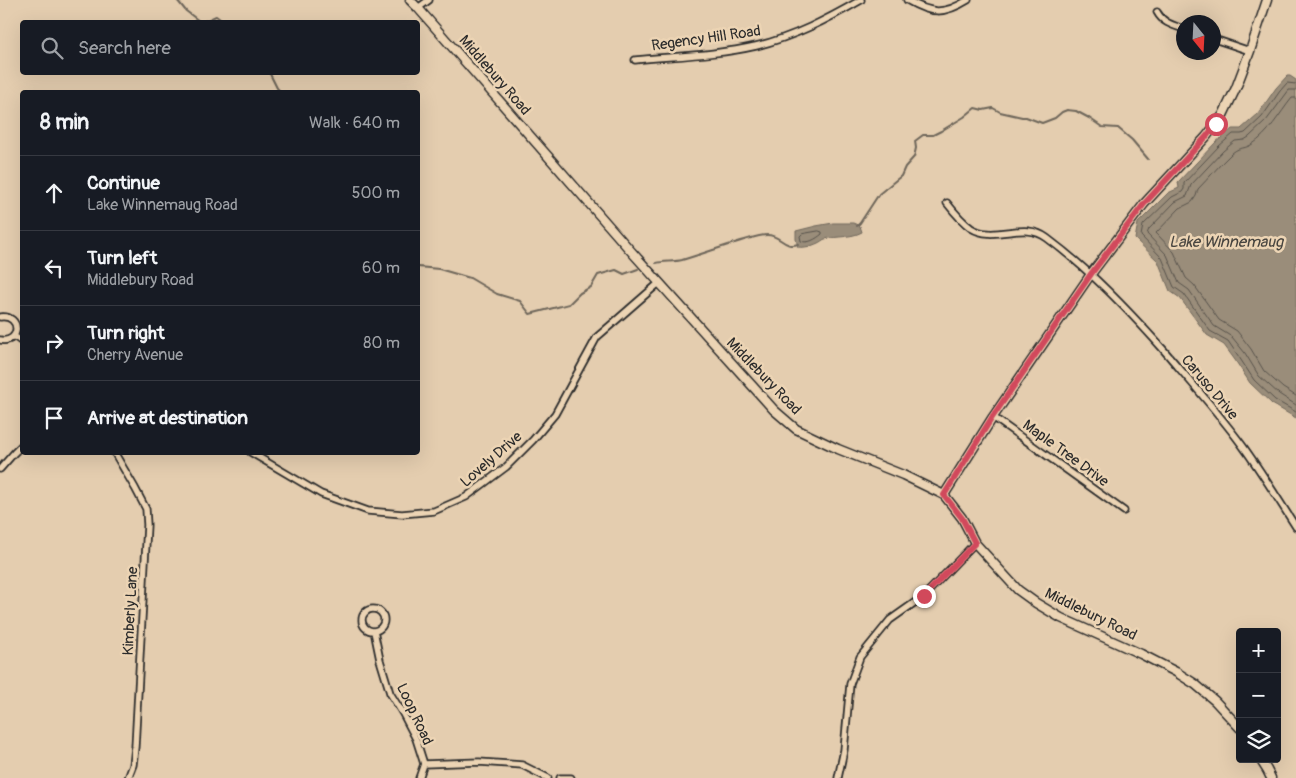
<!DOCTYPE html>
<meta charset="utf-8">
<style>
:root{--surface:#171b24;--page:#242831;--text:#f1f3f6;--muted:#9ea1a6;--line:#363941}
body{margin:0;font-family:Pangolin,sans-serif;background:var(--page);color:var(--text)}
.controls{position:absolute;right:15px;bottom:15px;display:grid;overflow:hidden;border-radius:5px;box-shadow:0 5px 20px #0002}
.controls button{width:45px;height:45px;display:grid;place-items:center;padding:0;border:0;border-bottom:1px solid var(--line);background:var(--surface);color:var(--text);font:25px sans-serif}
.compass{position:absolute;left:1176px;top:15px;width:45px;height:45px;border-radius:50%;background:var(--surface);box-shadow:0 5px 20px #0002;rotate:162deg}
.stop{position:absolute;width:15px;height:15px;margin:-11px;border:4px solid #d1495b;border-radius:50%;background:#fff}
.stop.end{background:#d1495b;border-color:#fff;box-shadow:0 1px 5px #0008}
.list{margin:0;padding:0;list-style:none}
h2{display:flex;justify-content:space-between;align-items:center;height:65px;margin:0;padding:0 20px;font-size:21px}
h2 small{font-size:16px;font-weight:400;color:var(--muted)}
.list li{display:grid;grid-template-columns:32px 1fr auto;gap:15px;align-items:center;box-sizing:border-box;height:75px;padding:0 20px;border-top:1px solid var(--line)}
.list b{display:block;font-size:19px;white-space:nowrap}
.list p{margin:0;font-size:16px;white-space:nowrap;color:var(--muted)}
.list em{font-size:16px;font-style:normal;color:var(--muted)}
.icon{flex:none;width:28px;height:28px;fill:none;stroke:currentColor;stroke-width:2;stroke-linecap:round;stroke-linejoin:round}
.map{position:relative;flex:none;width:1296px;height:778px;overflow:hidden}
.search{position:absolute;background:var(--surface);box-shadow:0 5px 20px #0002;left:20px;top:20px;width:400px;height:55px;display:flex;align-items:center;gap:12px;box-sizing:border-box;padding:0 18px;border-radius:5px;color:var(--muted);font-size:19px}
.panel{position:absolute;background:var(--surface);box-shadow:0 5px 20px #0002;left:20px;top:90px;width:400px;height:365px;border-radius:5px}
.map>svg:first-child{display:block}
.water{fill:#9a8d7a;stroke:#6e665a}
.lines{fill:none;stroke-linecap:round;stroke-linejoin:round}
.shore{stroke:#57524b;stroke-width:1}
.stream{stroke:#6e665a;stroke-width:2}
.street-casing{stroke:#2b2b2b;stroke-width:9}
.secondary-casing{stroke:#2b2b2b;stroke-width:11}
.street{stroke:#ecd4b4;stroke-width:5.5}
.secondary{stroke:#ecd4b4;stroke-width:8}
.route{stroke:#d1495b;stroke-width:6}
.labels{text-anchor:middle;stroke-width:5;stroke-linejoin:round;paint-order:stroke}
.street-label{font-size:15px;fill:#2b2b2b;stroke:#ecd4b4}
.water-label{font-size:16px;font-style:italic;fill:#47443f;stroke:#ecd4b4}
</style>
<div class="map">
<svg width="1296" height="778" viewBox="0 0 1296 778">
<rect width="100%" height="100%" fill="#e4cdaf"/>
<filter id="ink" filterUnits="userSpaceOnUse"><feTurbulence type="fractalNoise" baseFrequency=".02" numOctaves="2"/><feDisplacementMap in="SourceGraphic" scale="10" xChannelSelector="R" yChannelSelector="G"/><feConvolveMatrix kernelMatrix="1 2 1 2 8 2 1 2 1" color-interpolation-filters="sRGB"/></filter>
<g filter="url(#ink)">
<!-- water -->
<path class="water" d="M 1287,76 L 1290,76 L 1296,80 L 1296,418 L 1272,404 L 1250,383 L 1235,360 L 1224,345 L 1207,335 L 1180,298 L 1170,291 L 1158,261 L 1135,239 L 1138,223 L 1168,193 L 1179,188 L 1178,182 L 1216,142 L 1232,129 L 1241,129 L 1258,114 L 1276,88 Z
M 833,223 L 853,223 L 860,226 L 862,232 C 851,238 837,236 825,239 C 824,239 819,243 818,243 C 812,246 804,248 798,247 L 796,239 L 796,231 L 816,226 Z"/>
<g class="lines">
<!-- shore -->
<path class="shore" d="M 1296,84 L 1287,83 L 1280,91 L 1262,117 L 1245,133 L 1241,134 L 1233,134 L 1219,146 L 1184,183 L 1184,189 L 1182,192 L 1172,197 L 1143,225 L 1141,236 L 1162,258 L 1174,287 L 1184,294 L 1210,331 L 1228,341 L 1239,357 L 1254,380 L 1275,400 L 1296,412
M 1296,90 L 1289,90 L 1266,121 L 1249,137 L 1244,140 L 1235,141 L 1223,151 L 1191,185 L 1187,196 L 1175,202 L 1149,229 L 1147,234 L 1167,255 L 1179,283 L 1189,290 L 1214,326 L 1232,337 L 1245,353 L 1259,376 L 1279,394 L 1296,405
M 1296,98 L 1292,98 C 1279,114 1269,134 1251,145 C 1242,150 1239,146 1230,155 C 1219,165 1209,178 1198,189 L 1196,196 L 1192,202 L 1180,208 L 1156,233 L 1174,252 L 1186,278 L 1194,285 L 1219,320 L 1237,331 L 1251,349 L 1264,371 L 1283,388 L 1296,396
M 819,231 L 822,232 L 822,234 C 816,239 808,244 801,241 L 800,236 L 802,234 Z"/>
<!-- stream -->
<path class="stream" d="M 177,0 L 186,11 L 199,21 L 205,21 L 216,16 L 224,22
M 269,72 L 277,88 L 281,92
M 857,226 L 860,223 L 879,194 L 901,176 L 905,167 L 914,157 L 916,148 L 915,141 L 923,135 L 933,135 L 941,131 L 964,117 L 975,108 L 983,110 L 993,108 L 1000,112 L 1022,117 L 1026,117 L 1042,123 L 1055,118 L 1062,112 L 1067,110 L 1076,111 L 1089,118 L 1102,127 L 1118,128 L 1132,140 L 1148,159
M 656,263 C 664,261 674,262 682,260 C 702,254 721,247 741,241 C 749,239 758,235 767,235 C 781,235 784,249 798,244
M 418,267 L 439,269 L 470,278 L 497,294 L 520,301 L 530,314 L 569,304 L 580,293 L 591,287 L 598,275 L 616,270 L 624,274 L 638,269"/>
<defs>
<path id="street" d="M 907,0 C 931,14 944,15 968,0
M 418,8 L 429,0
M 1157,12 C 1163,23 1172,25 1184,29
M 1214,39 L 1250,51
M 635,60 C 675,56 717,55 756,46 C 794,37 828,19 861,0
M 947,203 C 954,212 961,221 971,228 C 995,243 1024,220 1047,238 C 1090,270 1127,309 1162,348 C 1189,380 1217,411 1242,445 C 1261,471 1278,499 1296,527
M 0,317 C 22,314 21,344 0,340
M 14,336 L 22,342
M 993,417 L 1124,511
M 114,452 L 135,488 L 146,509 L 147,525 L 135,747 L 133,765 L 128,778
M 250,452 L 321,494 L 368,511 L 402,514 L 434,511 L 466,497 L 506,467 L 533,440 L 555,414 L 597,337 L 659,283
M 0,469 L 14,453 L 22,445
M362 620a11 11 0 1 1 22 0a11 11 0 1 1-22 0Z
M 374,631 L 380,660 L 390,693 L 403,714 L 416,739 L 424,764 L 419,778
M 424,764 L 479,762 L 522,765 L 548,778
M 560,778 L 571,778
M 838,778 L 844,750 L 850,684 L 860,657 L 890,620 L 924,596 L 975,543"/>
<path id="secondary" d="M 410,0 L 418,8 L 630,250 L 774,410 L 796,429 L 838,449 L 903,475 L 944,495 L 962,518 L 975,543 L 1018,590 L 1036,603 L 1061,618 L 1141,654 L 1176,672 L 1195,684 L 1215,701 L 1240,728
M 944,495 L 993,417 L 1091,274 L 1144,204 L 1206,137 L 1223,115 L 1236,88 L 1250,51 L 1267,0
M 1260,759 L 1267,770 L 1271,778"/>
</defs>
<!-- street casing -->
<use href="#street" class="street-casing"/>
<!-- secondary casing -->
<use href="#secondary" class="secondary-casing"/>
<!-- street -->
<use href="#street" class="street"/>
<!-- secondary -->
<use href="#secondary" class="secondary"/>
</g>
</g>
<g class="lines" filter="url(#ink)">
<!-- route -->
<path class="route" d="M 924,596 L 975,543 L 962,518 L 944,495 L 993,416 L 1091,274 L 1144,204 L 1206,137 L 1216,124"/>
</g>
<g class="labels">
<!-- street labels -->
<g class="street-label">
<text transform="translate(706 38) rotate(-8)" y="5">Regency Hill Road</text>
<text transform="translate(495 75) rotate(49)" y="5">Middlebury Road</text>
<text transform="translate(764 376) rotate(46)" y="5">Middlebury Road</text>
<text transform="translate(1210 387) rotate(50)" y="5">Caruso Drive</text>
<text transform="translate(1066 453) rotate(36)" y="5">Maple Tree Drive</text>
<text transform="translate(491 459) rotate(-41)" y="5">Lovely Drive</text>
<text transform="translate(130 611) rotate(-87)" y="5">Kimberly Lane</text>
<text transform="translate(1091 614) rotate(26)" y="5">Middlebury Road</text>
<text transform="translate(415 714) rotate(65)" y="5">Loop Road</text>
</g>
<!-- water labels -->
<g class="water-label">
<text x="1226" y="247">Lake Winnemaug</text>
</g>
</g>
</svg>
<div class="controls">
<button>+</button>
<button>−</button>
<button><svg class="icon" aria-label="layers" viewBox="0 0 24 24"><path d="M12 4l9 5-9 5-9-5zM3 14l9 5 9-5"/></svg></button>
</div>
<svg class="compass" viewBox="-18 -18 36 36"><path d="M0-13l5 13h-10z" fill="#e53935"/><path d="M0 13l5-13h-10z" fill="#9ea1a6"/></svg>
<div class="stop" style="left:1216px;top:124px"></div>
<div class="stop end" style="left:924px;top:596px"></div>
<div class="search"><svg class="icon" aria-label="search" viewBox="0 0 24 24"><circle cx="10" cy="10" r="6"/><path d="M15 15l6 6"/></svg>Search here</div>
<section class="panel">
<h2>8 min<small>Walk · 640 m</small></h2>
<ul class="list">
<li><svg class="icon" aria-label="ahead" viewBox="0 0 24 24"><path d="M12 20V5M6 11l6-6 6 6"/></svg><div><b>Continue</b><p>Lake Winnemaug Road</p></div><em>500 m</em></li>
<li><svg class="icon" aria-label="left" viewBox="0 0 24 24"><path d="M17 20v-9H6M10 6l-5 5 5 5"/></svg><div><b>Turn left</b><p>Middlebury Road</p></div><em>60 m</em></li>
<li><svg class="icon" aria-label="right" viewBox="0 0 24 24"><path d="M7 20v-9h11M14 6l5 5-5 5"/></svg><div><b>Turn right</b><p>Cherry Avenue</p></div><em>80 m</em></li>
<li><svg class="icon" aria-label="arrive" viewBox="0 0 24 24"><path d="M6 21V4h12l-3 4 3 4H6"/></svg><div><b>Arrive at destination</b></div></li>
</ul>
</section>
</div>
